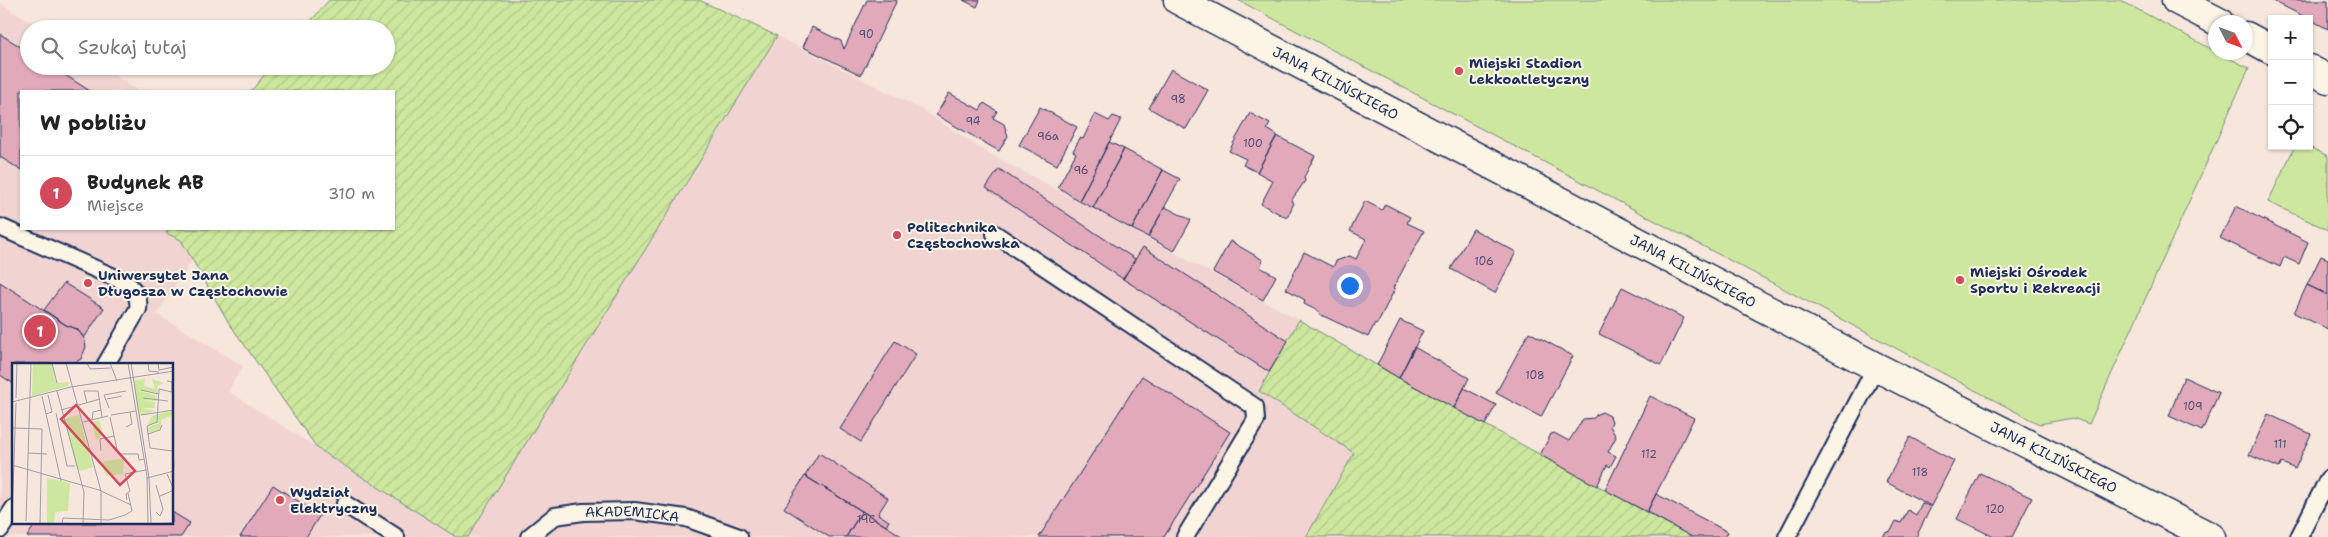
<!DOCTYPE html>
<html lang="pl">
<meta charset="utf-8">
<style>
:root{--surface:#fff;--page:#f2f2f2;--text:#222;--muted:#767676;--line:#e0e0e0;--accent:#d1495b}
body{margin:0;font-family:"Shantell Sans",sans-serif;background:var(--page);color:var(--text)}
.controls{position:absolute;right:15px;top:15px;display:grid;overflow:hidden;border-radius:0px;box-shadow:0 1px 4px #0004}
.controls button{width:45px;height:45px;display:grid;place-items:center;padding:0;border:0;border-bottom:1px solid var(--line);background:var(--surface);color:var(--text);font:25px sans-serif}
.compass{position:absolute;left:2208px;top:15px;width:45px;height:45px;border-radius:50%;background:var(--surface);box-shadow:0 1px 4px #0004;rotate:132deg}
.you{position:absolute;left:1349px;top:285px;width:18px;height:18px;margin:-12px;border:4px solid #fff;border-radius:50%;background:#1a73e8;box-shadow:0 0 0 8px #1a73e833}
.badge{display:grid;place-items:center;width:32px;height:32px;border-radius:50%;background:var(--accent);color:#fff;font-size:16px;font-weight:700}
.pin{position:absolute;translate:-50% -50%;border:2px solid #fff;box-shadow:0 1px 5px #0006}
.list{margin:0;padding:0;list-style:none}
h2{display:flex;justify-content:space-between;align-items:center;height:65px;margin:0;padding:0 20px;font-size:21px}
h2 small{font-size:16px;font-weight:400;color:var(--muted)}
.list li{display:grid;grid-template-columns:32px 1fr auto;gap:15px;align-items:center;box-sizing:border-box;height:75px;padding:0 20px;border-top:1px solid var(--line)}
.list b{display:block;font-size:19px;white-space:nowrap}
.list p{margin:0;font-size:16px;white-space:nowrap;color:var(--muted)}
.list em{font-size:16px;font-style:normal;color:var(--muted)}
.icon{flex:none;width:28px;height:28px;fill:none;stroke:currentColor;stroke-width:2;stroke-linecap:round;stroke-linejoin:round}
.map{position:relative;flex:none;width:2328px;height:537px;overflow:hidden}
.search{position:absolute;background:var(--surface);box-shadow:0 1px 4px #0004;left:20px;top:20px;width:375px;height:55px;display:flex;align-items:center;gap:12px;box-sizing:border-box;padding:0 18px;border-radius:28px;color:var(--muted);font-size:19px}
.panel{position:absolute;background:var(--surface);box-shadow:0 1px 4px #0004;left:20px;top:90px;width:375px;height:140px;border-radius:0px}
.map>svg:first-child{display:block}
.built{fill:#f1d4d2;fill-rule:evenodd}
.garden{fill:url(#garden-furrows);stroke:#748c7e}
.pitch{fill:#cde89e;stroke:#748c7e}
.building{fill:#e2a9ba;stroke:#1b2f5e}
.lines{fill:none;stroke-linecap:round;stroke-linejoin:round}
.lane-casing{stroke:#1b2f5e;stroke-width:20}
.secondary-casing{stroke:#1b2f5e;stroke-width:31}
.lane{stroke:#fcf5e5;stroke-width:16}
.secondary{stroke:#fcf5e5;stroke-width:28}
.poi-dot{fill:#d1495b;stroke:#fcf5e5;stroke-width:2}
.labels{text-anchor:middle;stroke-width:4;stroke-linejoin:round;paint-order:stroke}
.number-label{font-size:11px;fill:#4d4e75}
.poi-label{font-size:14px;font-weight:bold;fill:#1b2f5e;stroke:#fcf5e5;text-anchor:start}
.street-label{font-size:14px;fill:#1b2f5e;stroke:#fcf5e5}
.inset-road{fill:none;stroke:#9f9daa;stroke-width:1}
.view{fill:#d1495b;fill-opacity:0.15;stroke:#d1495b;stroke-width:2.5}
.inset-edge{fill:none;stroke:#1b2f5e;stroke-width:2.5}
</style>
<div class="map">
<svg width="2328" height="537" viewBox="0 0 2328 537">
<defs>
<pattern id="garden-furrows" width="10" height="10" patternUnits="userSpaceOnUse" patternTransform="scale(1.25)"><rect width="10" height="10" fill="#cde89e"/><path d="M-1 1l2-2M0 10L10 0M9 11l2-2" fill="none" stroke="#afc78a"/></pattern>
</defs>
<rect width="100%" height="100%" fill="#f7e6dc"/>
<filter id="ink" filterUnits="userSpaceOnUse"><feTurbulence type="fractalNoise" baseFrequency=".02" numOctaves="2"/><feDisplacementMap in="SourceGraphic" scale="10" xChannelSelector="R" yChannelSelector="G"/><feConvolveMatrix kernelMatrix="1 2 1 2 8 2 1 2 1" color-interpolation-filters="sRGB"/></filter>
<g filter="url(#ink)">
<!-- built -->
<path class="built" d="M 0,3 L 41,29 L 29,29 L 29,66 L 100,66 L 139,91 L 21,91 L 21,229 L 168,229 L 166,233 L 181,240 L 193,259 L 157,314 L 243,366 L 228,391 L 456,537 L 0,537 ZM 14,364 L 172,364 L 172,523 L 14,523 Z
M 777,36 L 923,110 L 983,150 L 1299,320 L 1259,391 L 1355,453 L 1306,537 L 468,537 Z"/>
<!-- garden -->
<path class="garden" d="M 329,0 L 699,0 L 777,36 L 468,537 L 456,537 L 317,448 L 229,323 L 181,240 L 166,233 L 168,229 L 394,229 L 394,91 L 251,91 L 272,66 L 386,66 L 386,29 L 304,29 Z
M 1299,320 L 1399,378 L 1692,537 L 1306,537 L 1354,453 L 1259,391 Z"/>
<!-- pitch -->
<path class="pitch" d="M 1238,0 L 2120,0 L 2215,51 L 2216,52 L 2249,68 L 2089,424 L 2073,418 L 2039,424 Z
M 2295,146 L 2307,146 L 2328,156 L 2328,230 L 2268,202 Z"/>
<!-- building -->
<path class="building" d="M 867,0 L 897,0 L 861,75 L 803,47 L 812,27 L 841,41 L 844,49 Z
M 963,0 L 980,0 L 977,7 Z
M 2271,0 L 2328,0 L 2328,29 L 2309,19 Z
M 0,34 L 29,52 L 29,66 L 51,66 L 90,91 L 21,91 L 21,170 L 0,157 Z
M 1171,69 L 1208,90 L 1186,129 L 1149,108 Z
M 949,93 L 980,110 L 984,103 L 997,111 L 993,118 L 1004,124 L 1008,136 L 999,151 L 936,115 Z
M 1040,107 L 1077,127 L 1057,165 L 1019,145 Z
M 1250,113 L 1270,124 L 1267,129 L 1277,135 L 1257,172 L 1243,165 L 1246,159 L 1229,151 Z
M 1095,114 L 1109,121 L 1113,116 L 1121,119 L 1079,201 L 1058,187 L 1076,153 L 1073,151 L 1080,138 L 1083,139 Z
M 1277,136 L 1315,156 L 1304,177 L 1305,181 L 1291,201 L 1294,203 L 1287,218 L 1261,204 L 1273,181 L 1257,172 Z
M 1109,142 L 1124,149 L 1093,208 L 1079,201 Z
M 1124,149 L 1163,170 L 1132,229 L 1093,208 Z
M 999,169 L 1135,259 L 1123,279 L 986,188 Z
M 1163,170 L 1180,179 L 1148,237 L 1132,229 Z
M 1365,201 L 1382,210 L 1385,204 L 1410,217 L 1407,223 L 1424,231 L 1393,288 L 1395,289 L 1377,324 L 1375,323 L 1368,337 L 1319,314 L 1320,312 L 1304,304 L 1305,300 L 1286,289 L 1304,252 L 1333,267 L 1336,261 L 1350,256 L 1356,259 L 1366,239 L 1350,231 Z
M 2236,206 L 2308,242 L 2299,264 L 2284,257 L 2280,267 L 2220,238 Z
M 1165,207 L 1191,220 L 1174,251 L 1148,237 Z
M 1473,229 L 1516,252 L 1495,293 L 1451,269 Z
M 1230,241 L 1263,260 L 1260,267 L 1276,276 L 1263,300 L 1213,272 Z
M 1143,247 L 1288,341 L 1269,372 L 1123,279 Z
M 2321,256 L 2328,259 L 2328,295 L 2307,285 Z
M 0,282 L 66,325 L 77,329 L 84,338 L 86,347 L 81,359 L 72,364 L 14,364 L 14,384 L 0,375 Z
M 64,283 L 104,308 L 84,338 L 77,329 L 66,325 L 44,310 Z
M 2307,285 L 2328,295 L 2328,329 L 2294,313 Z
M 1622,287 L 1684,318 L 1661,365 L 1599,334 Z
M 1400,320 L 1423,331 L 1399,378 L 1377,365 Z
M 1529,332 L 1573,356 L 1541,417 L 1496,393 Z
M 895,341 L 916,354 L 861,442 L 840,429 Z
M 1414,347 L 1469,378 L 1454,408 L 1399,378 Z
M 1142,376 L 1230,432 L 1164,537 L 1039,537 Z
M 2184,377 L 2219,393 L 2202,431 L 2169,416 Z
M 1464,388 L 1496,405 L 1485,425 L 1454,408 Z
M 1650,396 L 1694,418 L 1647,512 L 1605,490 Z
M 1602,412 L 1610,416 L 1612,422 L 1610,426 L 1616,437 L 1608,452 L 1616,456 L 1610,467 L 1607,465 L 1597,486 L 1540,455 L 1551,434 L 1554,433 L 1569,441 L 1583,419 L 1594,418 L 1597,414 Z
M 2268,414 L 2311,434 L 2295,469 L 2282,463 L 2279,468 L 2249,455 Z
M 1910,437 L 1954,461 L 1931,506 L 1886,482 Z
M 819,453 L 888,498 L 878,514 L 889,521 L 886,526 L 805,476 Z
M 1980,473 L 2032,498 L 2012,537 L 1994,537 L 1957,519 Z
M 805,476 L 862,511 L 846,537 L 829,537 L 784,508 Z
M 273,485 L 320,515 L 306,537 L 240,537 Z
M 1656,494 L 1728,532 L 1725,537 L 1692,537 L 1647,512 Z
M 1922,503 L 1931,507 L 1916,537 L 1883,537 L 1885,533 L 1891,531 L 1896,521 L 1901,523 L 1908,510 L 1916,515 Z
M 862,511 L 891,529 L 903,537 L 846,537 Z
M 172,512 L 190,523 L 181,537 L 27,537 L 36,523 L 172,523 Z"/>
<g class="lines">
<defs>
<g id="lane">
<path d="M 0,227 L 125,282 C 134,289 140,297 138,309 L 106,364"/>
<path d="M 995,234 L 1255,407 L 1256,420 L 1185,537"/>
<path d="M 345,504 L 396,537"/>
<path d="M 0,530 L 14,508"/>
<path id="s1" d="M 529,537 L 555,516 L 583,512 L 634,511 L 686,518 L 739,537"/>
<path d="M 1787,537 L 1876,367"/>
<path d="M 2299,537 L 2328,479"/>
</g>
<g id="secondary">
<path id="s2" d="M 1178,0 L 1876,367 L 2211,537"/>
<path d="M 2176,0 L 2219,22"/>
<path d="M 2246,36 L 2272,50"/>
<path d="M 2309,69 L 2328,79"/>
</g>
</defs>
<!-- lane casing -->
<use href="#lane" class="lane-casing"/>
<!-- secondary casing -->
<use href="#secondary" class="secondary-casing"/>
<!-- lane -->
<use href="#lane" class="lane"/>
<!-- secondary -->
<use href="#secondary" class="secondary"/>
</g>
</g>
<!-- markers -->
<g class="poi-dot">
<circle cx="1459" cy="71" r="5"/>
<circle cx="897" cy="235" r="5"/>
<circle cx="1960" cy="280" r="5"/>
<circle cx="88" cy="283" r="5"/>
<circle cx="280" cy="500" r="5"/>
</g>
<g class="labels">
<!-- number labels -->
<g class="number-label">
<text x="866" y="38">90</text>
<text x="1178" y="103">98</text>
<text x="973" y="125">94</text>
<text x="1048" y="140">96a</text>
<text x="1253" y="147">100</text>
<text x="1081" y="174">96</text>
<text x="1484" y="265">106</text>
<text x="1535" y="379">108</text>
<text x="2193" y="410">109</text>
<text x="2280" y="448">111</text>
<text x="1649" y="458">112</text>
<text x="1920" y="476">118</text>
<text x="1995" y="513">120</text>
<text x="866" y="523">19C</text>
</g>
<!-- poi labels -->
<g class="poi-label">
<text x="1469" y="68">Miejski Stadion<tspan x="1469" dy="16">Lekkoatletyczny</tspan></text>
<text x="907" y="232">Politechnika<tspan x="907" dy="16">Częstochowska</tspan></text>
<text x="1970" y="277">Miejski Ośrodek<tspan x="1970" dy="16">Sportu i Rekreacji</tspan></text>
<text x="98" y="280">Uniwersytet Jana<tspan x="98" dy="16">Długosza w Częstochowie</tspan></text>
<text x="290" y="497">Wydział<tspan x="290" dy="16">Elektryczny</tspan></text>
</g>
<!-- street labels -->
<g class="street-label">
<text dy="5" stroke="none"><textPath href="#s2" startOffset="178">JANA KILIŃSKIEGO</textPath></text>
<text dy="5" stroke="none"><textPath href="#s2" startOffset="582">JANA KILIŃSKIEGO</textPath></text>
<text dy="5" stroke="none"><textPath href="#s2" startOffset="988">JANA KILIŃSKIEGO</textPath></text>
<text dy="5" stroke="none"><textPath href="#s1" startOffset="111">AKADEMICKA</textPath></text>
</g>
</g>
<!-- overview -->
<g transform="translate(12 363)">
<rect width="161" height="161" fill="#f7e6dc"/>
<path d="M 21,0 L 40,0 L 44,20 L 57,19 L 56,23 L 20,33 ZM 133,16 L 132,23 L 143,26 L 140,16 L 152,20 L 145,23 L 146,30 L 128,28 L 145,33 L 144,38 L 128,37 L 143,39 L 143,45 L 130,45 L 143,48 L 127,53 L 133,84 L 125,43 L 122,17 L 123,19 L 123,17 ZM 161,47 L 161,52 L 149,57 L 149,66 L 136,70 L 136,64 L 148,60 L 135,62 L 140,53 Z" fill="#cde89e"/>
<path d="M 87,57 L 91,71 L 84,77 L 80,59 ZM 112,95 L 111,111 L 94,113 L 89,99 ZM 35,115 L 58,120 L 56,148 L 43,149 L 42,161 L 35,161 Z" fill="#cde89e"/>
<path d="M 67,52 L 81,104 L 69,108 L 65,106 L 52,56 Z" fill="#cde89e"/>
<path class="inset-road" d="M 40,0 L 45,20M 54,0 L 89,128 L 89,161M 75,0 L 78,6 L 99,5M 98,0 L 105,18M 116,0 L 135,113 L 136,160M 119,0 L 137,115 L 139,161M 136,0 L 137,8 L 147,9M 146,0 L 147,7 L 162,4M 155,18 L 160,19 L 160,29 L 147,26 L 145,59 L 135,63 L 138,85 L 160,88M 129,27 L 146,31M 45,28 L 72,129 L 71,161M 30,33 L 49,118M 4,35 L 5,0M 131,35 L 156,38M 95,36 L 110,33M 0,39 L 59,24 L 162,8M 75,40 L 72,28 L 86,28 L 90,54M 97,45 L 92,32 L 114,28M 49,47 L 88,36M 44,50 L 55,103 L 63,103M 34,51 L 40,49 L 36,32M 99,52 L 124,48M 129,52 L 162,47M 98,54 L 106,91 L 126,91 L 127,97 L 132,96M 80,57 L 81,49 L 89,47M 71,59 L 96,53M 114,64 L 120,61 L 118,49M 1,65 L 30,66 L 28,161M 136,71 L 148,67 L 150,62M 161,87 L 162,104M 89,88 L 88,76 L 102,73M 16,90 L 35,91M 0,102 L 87,127 L 119,142M 155,111 L 162,127M 135,115 L 162,108M 148,133 L 162,127M 115,137 L 114,131 L 118,128 L 113,111 L 134,107M 144,149 L 148,153 L 151,146 L 144,122M 0,155 L 4,40M 14,158 L 19,0M 50,161 L 51,155 L 97,157 L 113,152 L 120,148 L 116,130M 127,161 L 162,160"/>
<path class="view" d="M 64,42 L 123,108 L 108,122 L 49,56 Z"/>
<rect width="161" height="161" class="inset-edge"/>
</g>
</svg>
<div class="controls">
<button>+</button>
<button>−</button>
<button><svg class="icon" aria-label="locate" viewBox="0 0 24 24"><circle cx="12" cy="12" r="6"/><path d="M12 2v4M12 18v4M2 12h4M18 12h4"/></svg></button>
</div>
<svg class="compass" viewBox="-18 -18 36 36"><path d="M0-13l5 13h-10z" fill="#e53935"/><path d="M0 13l5-13h-10z" fill="#767676"/></svg>
<div class="you"></div>
<div class="pin badge" style="left:40px;top:331px">1</div>
<div class="search"><svg class="icon" aria-label="search" viewBox="0 0 24 24"><circle cx="10" cy="10" r="6"/><path d="M15 15l6 6"/></svg>Szukaj tutaj</div>
<section class="panel">
<h2>W pobliżu<small></small></h2>
<ul class="list">
<li><span class="badge">1</span><div><b>Budynek AB</b><p>Miejsce</p></div><em>310 m</em></li>
</ul>
</section>
</div>
